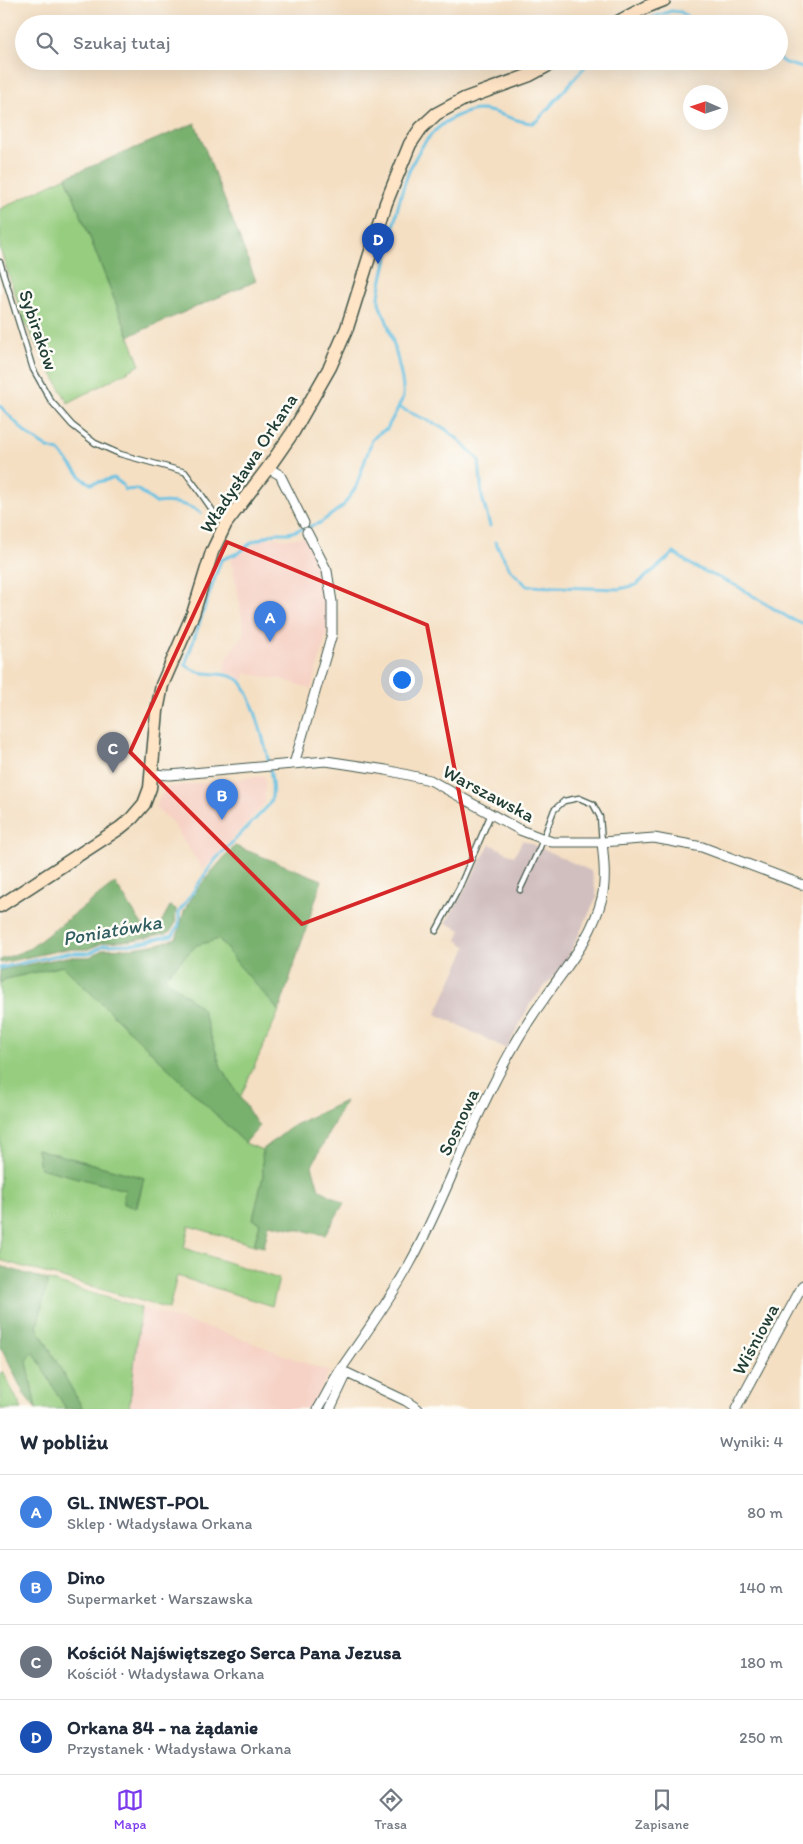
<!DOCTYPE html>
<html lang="pl">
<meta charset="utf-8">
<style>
:root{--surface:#fff;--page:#f6f6f7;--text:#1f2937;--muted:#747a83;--line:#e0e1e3;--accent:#7c3aed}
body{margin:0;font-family:Itim,sans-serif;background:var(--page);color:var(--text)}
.compass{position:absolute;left:683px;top:85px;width:45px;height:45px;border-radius:50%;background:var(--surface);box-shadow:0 5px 20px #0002;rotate:273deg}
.you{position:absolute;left:401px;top:679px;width:18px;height:18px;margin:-12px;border:4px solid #fff;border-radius:50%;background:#1a73e8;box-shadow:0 0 0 8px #1a73e833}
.badge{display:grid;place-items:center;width:32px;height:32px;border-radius:50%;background:var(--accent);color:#fff;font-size:16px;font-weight:700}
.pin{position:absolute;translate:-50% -41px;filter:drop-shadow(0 1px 2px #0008)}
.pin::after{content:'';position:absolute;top:26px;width:18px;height:15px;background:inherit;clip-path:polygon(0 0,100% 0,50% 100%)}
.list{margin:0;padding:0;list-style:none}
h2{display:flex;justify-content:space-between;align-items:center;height:65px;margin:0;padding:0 20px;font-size:21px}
h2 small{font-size:16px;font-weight:400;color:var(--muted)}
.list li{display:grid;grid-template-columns:32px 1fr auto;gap:15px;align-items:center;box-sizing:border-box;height:75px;padding:0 20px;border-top:1px solid var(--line)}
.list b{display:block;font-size:19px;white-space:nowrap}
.list p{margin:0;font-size:16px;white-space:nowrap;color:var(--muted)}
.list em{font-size:16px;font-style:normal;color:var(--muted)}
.icon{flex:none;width:28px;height:28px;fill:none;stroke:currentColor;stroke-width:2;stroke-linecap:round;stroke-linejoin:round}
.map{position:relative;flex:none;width:803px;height:1409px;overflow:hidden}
.search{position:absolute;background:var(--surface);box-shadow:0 5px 20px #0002;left:15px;right:15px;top:15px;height:55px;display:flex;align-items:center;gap:12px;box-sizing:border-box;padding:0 18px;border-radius:28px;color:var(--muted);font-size:19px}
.sheet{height:365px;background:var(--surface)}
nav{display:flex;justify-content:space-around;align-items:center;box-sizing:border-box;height:70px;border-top:1px solid var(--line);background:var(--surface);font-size:14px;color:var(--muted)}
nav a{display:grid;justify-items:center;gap:2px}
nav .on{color:var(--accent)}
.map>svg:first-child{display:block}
.built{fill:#f6d1c5}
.industrial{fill:#d1bfbf}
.green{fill:#96cd7f;stroke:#5a855a;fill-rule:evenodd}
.forest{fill:#78b06e;stroke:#4c7651}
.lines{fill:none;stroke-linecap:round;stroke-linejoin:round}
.stream{stroke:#65c1e3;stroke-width:3}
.lane-casing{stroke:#3f5549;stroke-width:7}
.street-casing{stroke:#3f5549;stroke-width:11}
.secondary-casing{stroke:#3f5549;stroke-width:15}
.lane{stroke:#fff;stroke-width:4.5}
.street{stroke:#fff;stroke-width:9}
.secondary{stroke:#ffe4c6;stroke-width:12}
.marked{fill:none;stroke:#d62828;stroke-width:4;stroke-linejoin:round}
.labels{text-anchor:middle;stroke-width:5;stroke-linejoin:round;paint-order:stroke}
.street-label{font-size:19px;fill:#1f3d34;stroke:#fdfcf7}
.water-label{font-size:20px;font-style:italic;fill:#305e60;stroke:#fdfcf7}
</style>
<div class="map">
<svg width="803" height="1409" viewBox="0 0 803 1409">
<rect width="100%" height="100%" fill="#fdfcf7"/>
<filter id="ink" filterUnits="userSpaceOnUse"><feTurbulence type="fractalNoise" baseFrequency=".02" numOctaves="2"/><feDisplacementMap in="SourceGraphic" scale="10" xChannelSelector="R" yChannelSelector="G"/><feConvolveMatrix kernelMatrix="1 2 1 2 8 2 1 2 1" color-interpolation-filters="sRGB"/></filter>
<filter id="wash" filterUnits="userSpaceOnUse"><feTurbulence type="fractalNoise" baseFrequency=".0096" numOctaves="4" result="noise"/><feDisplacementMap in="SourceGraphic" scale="20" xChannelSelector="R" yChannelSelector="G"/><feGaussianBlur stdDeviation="1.12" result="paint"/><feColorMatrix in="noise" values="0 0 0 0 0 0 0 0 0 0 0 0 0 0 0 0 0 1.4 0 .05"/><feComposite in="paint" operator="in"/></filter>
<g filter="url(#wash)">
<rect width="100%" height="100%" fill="#f4dfc3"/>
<!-- built -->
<path class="built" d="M 304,537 L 320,568 L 328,598 L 328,622 L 327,633 L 311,689 L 284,680 L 245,673 L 243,681 L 236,675 L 223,672 L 228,656 L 245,633 L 231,557 L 240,554 L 261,540 L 273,538 L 288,539 Z
M 265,776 L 265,803 L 203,870 L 172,822 L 155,808 L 166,787 Z
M 141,1308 L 229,1334 L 329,1372 L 310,1409 L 129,1409 Z"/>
<!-- industrial -->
<path class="industrial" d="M 523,840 L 591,871 L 597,897 L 566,961 L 530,1004 L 507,1049 L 436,1014 L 467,947 L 457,940 L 461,930 L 446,923 L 490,844 L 514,856 Z"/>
<!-- green -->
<path class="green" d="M 66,177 L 140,365 L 68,403 L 24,321 L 0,249 L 0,209 Z
M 219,939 L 238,964 L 279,1011 L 240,1098 L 221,1067 L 202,1009 L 164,977 L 197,945 Z
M 63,966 L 245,1143 L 262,1150 L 263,1176 L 253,1219 L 260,1223 L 254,1245 L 189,1226 L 184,1248 L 279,1279 L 272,1306 L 177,1276 L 169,1309 L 0,1260 L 0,983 L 6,979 ZM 37,1149 L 144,1178 L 137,1207 L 123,1203 L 126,1190 L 40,1168 Z
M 48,1280 L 141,1308 L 129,1409 L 83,1409 L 37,1327 Z
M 33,1350 L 66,1409 L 36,1409 L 27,1361 Z
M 3,1372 L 22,1409 L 0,1409 L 0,1373 Z"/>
<!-- forest -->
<path class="forest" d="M 195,123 L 256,281 L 129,336 L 66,177 Z
M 235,846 L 322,880 L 279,1011 L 238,964 L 219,939 L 197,945 L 164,977 L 202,1009 L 221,1067 L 259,1127 L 245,1143 L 63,966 L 6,979 L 0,983 L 0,970 L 67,957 L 90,957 L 104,949 L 133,948 L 158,944 L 176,938 C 180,929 181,921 184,912 C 193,891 219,863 235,846 Z
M 115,883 L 143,926 L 157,930 L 170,906 L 176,909 L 175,924 L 170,932 L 133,940 L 104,942 L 88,949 L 66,949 L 0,963 L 0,960 L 29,949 Z
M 345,1101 L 312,1166 L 319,1189 L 344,1203 L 325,1235 L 269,1224 L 264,1247 L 254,1245 L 260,1223 L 253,1219 L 263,1176 L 262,1150 L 294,1125 Z
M 37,1149 L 144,1178 L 136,1208 L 123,1204 L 125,1190 L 40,1168 Z
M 0,1266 L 48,1280 L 37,1327 L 83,1409 L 66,1409 L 33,1351 L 27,1361 L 36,1409 L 24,1394 L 0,1345 Z"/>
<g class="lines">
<!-- stream -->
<path class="stream" d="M 635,24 L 671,11 L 681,12 L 696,24
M 779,59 L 785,63 L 803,68
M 0,406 L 27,434 L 48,448 L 59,451 L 83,479 L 91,484 L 114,478 L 123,485 L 125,490 L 137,489 L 156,503 C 172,501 188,504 201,513
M 398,407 L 444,428 L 459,440 L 479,460 L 482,497 L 490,526
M 495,542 L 510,569 L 527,586 L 619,589 L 636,585 L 674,553 L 693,566 L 737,586 L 789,618 L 803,624
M 0,968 L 67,953 L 90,953 L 104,945 L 134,944 L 173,935 L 179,925 L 179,912 L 215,860 L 268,806 C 269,803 272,799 272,796 C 275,775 254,696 240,681 C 230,672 211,675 199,672 C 194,671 189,667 185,665 L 221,560 L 240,552 L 252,542 L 275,533 L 289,533 L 320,523 L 343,506 L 356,487 L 372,440 L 379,433 L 387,429 C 390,422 403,401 403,396 C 405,382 392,337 387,322 C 385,315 379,308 379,301 C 378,292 386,263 388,253 C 399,201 409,126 471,111 C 492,106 511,122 533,123 L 538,120 L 590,61"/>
</g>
</g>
<g filter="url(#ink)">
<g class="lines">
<defs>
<path id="lane" d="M 0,262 L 33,369 L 51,401 L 72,425 L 95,443 L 120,454 L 185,472 L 197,488 L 215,514 L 224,522
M 520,890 L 540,847 L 554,810 L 564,801 L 579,798 L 593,804 L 600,817 L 602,842
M 436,931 L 459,888 L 491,814"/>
<path id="street" d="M 268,468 L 280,475 L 304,523
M 294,764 L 332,634 L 332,602 L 327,571 L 307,532
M 152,774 L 170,775 L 326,761 L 386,770 L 430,780 L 520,830 L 552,842 L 602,842 L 654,838 L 702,847 L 803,885
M 340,1371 L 347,1373 L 406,1401 L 418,1409
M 318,1409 C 326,1396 332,1382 341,1369 C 364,1335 389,1302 409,1265 C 441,1208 462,1145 492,1087 C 507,1057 524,1026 544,999 C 566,967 592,938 602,898 C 606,880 604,861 602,842
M 330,1409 L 347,1373
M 736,1409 L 803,1285"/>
<path id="secondary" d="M 614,24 L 646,7 L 664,0
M 0,906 L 120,828 L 132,818 L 144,804 L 150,788 L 157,711 L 162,685 L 193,614 L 212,552 L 226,523 L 268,468 L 293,432 L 330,367 L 347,328 L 386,203 L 410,144 L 421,128 L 436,114 L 464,99 L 530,75 L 556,61"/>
</defs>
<!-- lane casing -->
<use href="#lane" class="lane-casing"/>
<!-- street casing -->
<use href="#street" class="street-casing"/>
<!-- secondary casing -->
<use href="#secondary" class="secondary-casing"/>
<!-- lane -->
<use href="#lane" class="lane"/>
<!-- street -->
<use href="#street" class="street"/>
<!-- secondary -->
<use href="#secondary" class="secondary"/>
</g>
</g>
<!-- marked area -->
<path class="marked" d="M 227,542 L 427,625 L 472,860 L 302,924 L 130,752 Z"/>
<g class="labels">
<!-- street labels -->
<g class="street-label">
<text transform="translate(39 330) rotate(71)" y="7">Sybiraków</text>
<text transform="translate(248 463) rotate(-57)" y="7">Władysława Orkana</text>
<text transform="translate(489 793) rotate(28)" y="7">Warszawska</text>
<text transform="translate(458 1122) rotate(-65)" y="7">Sosnowa</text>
<text transform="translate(755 1339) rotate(-62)" y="7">Wiśniowa</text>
</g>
<!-- water labels -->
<g class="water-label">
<text transform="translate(112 930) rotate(-10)" y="7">Poniatówka</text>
</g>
</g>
</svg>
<svg class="compass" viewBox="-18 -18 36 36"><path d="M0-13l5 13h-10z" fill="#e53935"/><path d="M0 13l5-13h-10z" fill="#747a83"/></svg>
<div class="you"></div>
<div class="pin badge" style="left:270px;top:642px;background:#3f7fe0">A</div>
<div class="pin badge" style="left:222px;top:820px;background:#3f7fe0">B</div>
<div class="pin badge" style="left:113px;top:773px;background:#6b7280">C</div>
<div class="pin badge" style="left:378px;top:264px;background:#1a4fb4">D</div>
<div class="search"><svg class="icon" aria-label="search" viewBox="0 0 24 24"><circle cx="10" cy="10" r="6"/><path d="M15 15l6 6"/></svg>Szukaj tutaj</div>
</div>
<section class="sheet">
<h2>W pobliżu<small>Wyniki: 4</small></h2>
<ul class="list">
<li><span class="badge" style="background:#3f7fe0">A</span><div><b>GL. INWEST-POL</b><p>Sklep · Władysława Orkana</p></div><em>80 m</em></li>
<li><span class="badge" style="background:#3f7fe0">B</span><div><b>Dino</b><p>Supermarket · Warszawska</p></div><em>140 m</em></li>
<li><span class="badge" style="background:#6b7280">C</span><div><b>Kościół Najświętszego Serca Pana Jezusa</b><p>Kościół · Władysława Orkana</p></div><em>180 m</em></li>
<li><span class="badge" style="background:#1a4fb4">D</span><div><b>Orkana 84 - na żądanie</b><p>Przystanek · Władysława Orkana</p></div><em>250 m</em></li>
</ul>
</section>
<nav>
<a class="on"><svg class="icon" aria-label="map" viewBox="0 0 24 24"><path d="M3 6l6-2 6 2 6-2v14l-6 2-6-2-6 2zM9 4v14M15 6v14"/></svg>Mapa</a>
<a><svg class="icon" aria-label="directions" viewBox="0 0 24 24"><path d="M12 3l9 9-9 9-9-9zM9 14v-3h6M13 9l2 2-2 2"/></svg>Trasa</a>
<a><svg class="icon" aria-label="saved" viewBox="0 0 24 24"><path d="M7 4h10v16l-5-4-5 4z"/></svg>Zapisane</a>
</nav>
